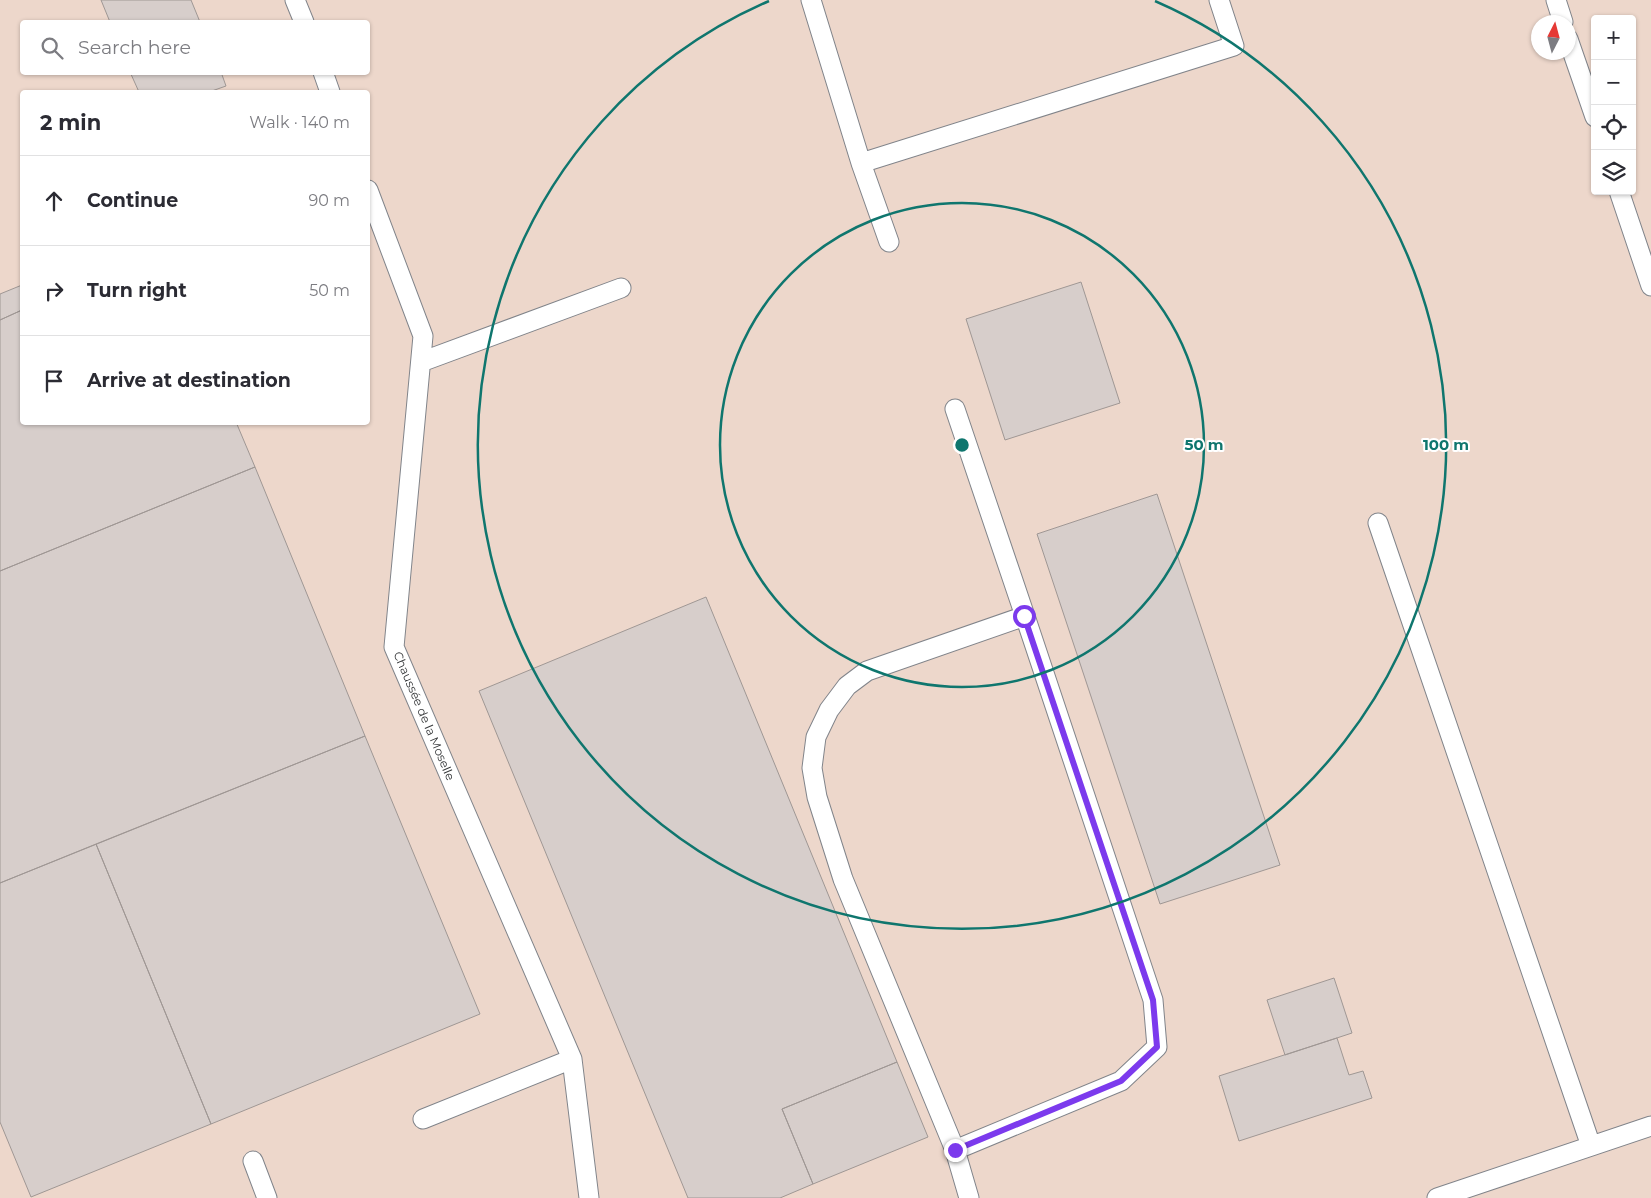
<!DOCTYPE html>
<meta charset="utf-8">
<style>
:root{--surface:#fff;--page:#f2f2f3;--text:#2b2b33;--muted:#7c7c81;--line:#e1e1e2}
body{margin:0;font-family:Montserrat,sans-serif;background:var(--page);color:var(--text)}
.controls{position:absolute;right:15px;top:15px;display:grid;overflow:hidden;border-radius:5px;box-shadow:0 1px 4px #0004}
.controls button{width:45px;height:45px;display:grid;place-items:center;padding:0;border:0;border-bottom:1px solid var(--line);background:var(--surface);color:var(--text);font:25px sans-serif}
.compass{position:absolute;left:1531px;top:15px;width:45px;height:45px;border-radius:50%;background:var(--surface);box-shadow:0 1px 4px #0004;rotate:6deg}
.stop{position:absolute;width:15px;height:15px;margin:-11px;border:4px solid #7c3aed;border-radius:50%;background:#fff}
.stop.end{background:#7c3aed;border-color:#fff;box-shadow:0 1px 5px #0008}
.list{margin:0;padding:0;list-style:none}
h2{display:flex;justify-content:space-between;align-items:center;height:65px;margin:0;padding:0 20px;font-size:21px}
h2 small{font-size:16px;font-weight:400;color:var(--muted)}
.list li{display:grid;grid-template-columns:32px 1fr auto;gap:15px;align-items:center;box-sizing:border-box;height:90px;padding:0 20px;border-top:1px solid var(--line)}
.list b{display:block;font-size:19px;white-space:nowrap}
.list em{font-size:16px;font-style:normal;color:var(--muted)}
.icon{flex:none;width:28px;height:28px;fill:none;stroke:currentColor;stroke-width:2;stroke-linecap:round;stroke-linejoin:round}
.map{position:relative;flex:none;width:1651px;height:1198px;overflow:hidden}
.search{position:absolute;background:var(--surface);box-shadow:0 1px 4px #0004;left:20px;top:20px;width:350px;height:55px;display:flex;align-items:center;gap:12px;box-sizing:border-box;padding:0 18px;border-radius:5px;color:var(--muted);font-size:19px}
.panel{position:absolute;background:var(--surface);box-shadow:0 1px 4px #0004;left:20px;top:90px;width:350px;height:335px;border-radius:5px}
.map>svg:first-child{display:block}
.industrial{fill:#edd7cb;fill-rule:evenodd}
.building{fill:#d7cecb;stroke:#9f9794}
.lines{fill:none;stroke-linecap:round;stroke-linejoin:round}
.service-casing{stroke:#81848a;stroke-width:21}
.service{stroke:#fff;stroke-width:19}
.route{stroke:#7c3aed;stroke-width:6}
.ring{fill:none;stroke:#0f766e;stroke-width:2.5}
.labels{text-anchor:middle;stroke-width:4;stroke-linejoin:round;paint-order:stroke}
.street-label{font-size:12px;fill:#353739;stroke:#fff}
.centre{fill:#0f766e;stroke:#fff;stroke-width:2.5}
.ring-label{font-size:15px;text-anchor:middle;font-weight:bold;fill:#0f766e;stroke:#fff;stroke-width:4;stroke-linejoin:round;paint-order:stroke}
</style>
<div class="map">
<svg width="1651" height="1198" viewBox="0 0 1651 1198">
<rect width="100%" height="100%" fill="#e3e6ed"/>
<!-- industrial -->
<path class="industrial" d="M 0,0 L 1651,0 L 1651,1198 L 0,1198 ZM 1595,19 L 1632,19 L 1632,191 L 1595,191 ZM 22,22 L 368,22 L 368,72 L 22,72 ZM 1538,22 L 1568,22 L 1568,52 L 1538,52 ZM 22,92 L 368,92 L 368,422 L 22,422 Z"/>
<!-- building -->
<path class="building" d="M 101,0 L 191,0 L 200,22 L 110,22 Z
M 130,72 L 221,72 L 226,86 L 209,92 L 139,92 Z
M 1081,282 L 1120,403 L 1005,440 L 966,319 Z
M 22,285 L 22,310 L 0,320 L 0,294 Z
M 22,310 L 22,422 L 236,422 L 255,467 L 0,571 L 0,320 Z
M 255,467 L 365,736 L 0,883 L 0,571 Z
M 1157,494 L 1280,865 L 1160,904 L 1037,534 Z
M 706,597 L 897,1062 L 782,1109 L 813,1184 L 780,1198 L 688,1198 L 479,691 Z
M 365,736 L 480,1014 L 211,1124 L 96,844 Z
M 96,844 L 211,1124 L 31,1197 L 0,1122 L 0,883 Z
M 1334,978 L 1352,1033 L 1285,1055 L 1267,1000 Z
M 1337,1038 L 1349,1075 L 1363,1071 L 1372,1098 L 1239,1141 L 1219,1076 Z
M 897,1062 L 928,1137 L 813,1184 L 782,1109 Z"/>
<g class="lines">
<defs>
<path id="service" d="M 295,0 L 304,22
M 811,0 L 861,163 L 889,242
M 1556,0 L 1563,22
M 1568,39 L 1595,117
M 323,72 L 330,92
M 861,163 L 1234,46 L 1219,0
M 368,190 L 423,336 L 394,647 L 572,1059 L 589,1198
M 1619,191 L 1651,286
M 421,362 L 621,288
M 955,409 L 1025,616
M 1378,523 L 1591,1146
M 423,1119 L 572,1059
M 955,1150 L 1121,1081 L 1157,1047 L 1153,1000 L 1025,616 L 867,671 L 847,686 L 829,710 L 816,737 L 812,768 L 817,797 L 843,879 L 955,1150 L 969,1198
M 253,1161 L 267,1198
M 1437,1198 L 1651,1126"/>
</defs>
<!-- service casing -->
<use href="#service" class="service-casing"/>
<!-- service -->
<use href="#service" class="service"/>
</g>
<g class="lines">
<!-- route -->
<path class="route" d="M 955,1150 L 1121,1081 L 1157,1047 L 1153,1000 L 1024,616"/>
</g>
<!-- distance rings -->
<g class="ring">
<circle cx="962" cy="445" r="242"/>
<path d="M1155 1A484 484 0 1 1 769 1"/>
</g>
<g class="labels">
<!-- street labels -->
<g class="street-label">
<text transform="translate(424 716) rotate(67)" y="4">Chaussée de la Moselle</text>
</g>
</g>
<circle cx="962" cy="445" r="8" class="centre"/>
<g class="ring-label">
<text x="1204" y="450">50 m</text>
<text x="1446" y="450">100 m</text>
</g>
</svg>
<div class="controls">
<button>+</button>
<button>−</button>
<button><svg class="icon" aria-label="locate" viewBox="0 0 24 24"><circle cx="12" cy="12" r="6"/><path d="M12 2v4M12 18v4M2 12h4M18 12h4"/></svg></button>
<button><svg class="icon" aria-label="layers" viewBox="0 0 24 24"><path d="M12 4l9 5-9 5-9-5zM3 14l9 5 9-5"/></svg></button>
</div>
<svg class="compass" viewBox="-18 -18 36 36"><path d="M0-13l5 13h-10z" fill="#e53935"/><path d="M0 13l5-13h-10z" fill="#7c7c81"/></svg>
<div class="stop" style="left:1024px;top:616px"></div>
<div class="stop end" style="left:955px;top:1150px"></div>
<div class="search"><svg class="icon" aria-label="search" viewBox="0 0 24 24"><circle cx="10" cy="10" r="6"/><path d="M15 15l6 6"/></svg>Search here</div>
<section class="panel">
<h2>2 min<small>Walk · 140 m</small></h2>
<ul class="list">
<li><svg class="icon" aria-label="ahead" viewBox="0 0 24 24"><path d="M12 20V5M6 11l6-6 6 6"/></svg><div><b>Continue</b></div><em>90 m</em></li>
<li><svg class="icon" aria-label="right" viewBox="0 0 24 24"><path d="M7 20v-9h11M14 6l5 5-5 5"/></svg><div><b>Turn right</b></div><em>50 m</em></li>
<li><svg class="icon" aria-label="arrive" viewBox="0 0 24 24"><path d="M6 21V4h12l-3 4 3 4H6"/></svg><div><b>Arrive at destination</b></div></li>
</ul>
</section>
</div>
